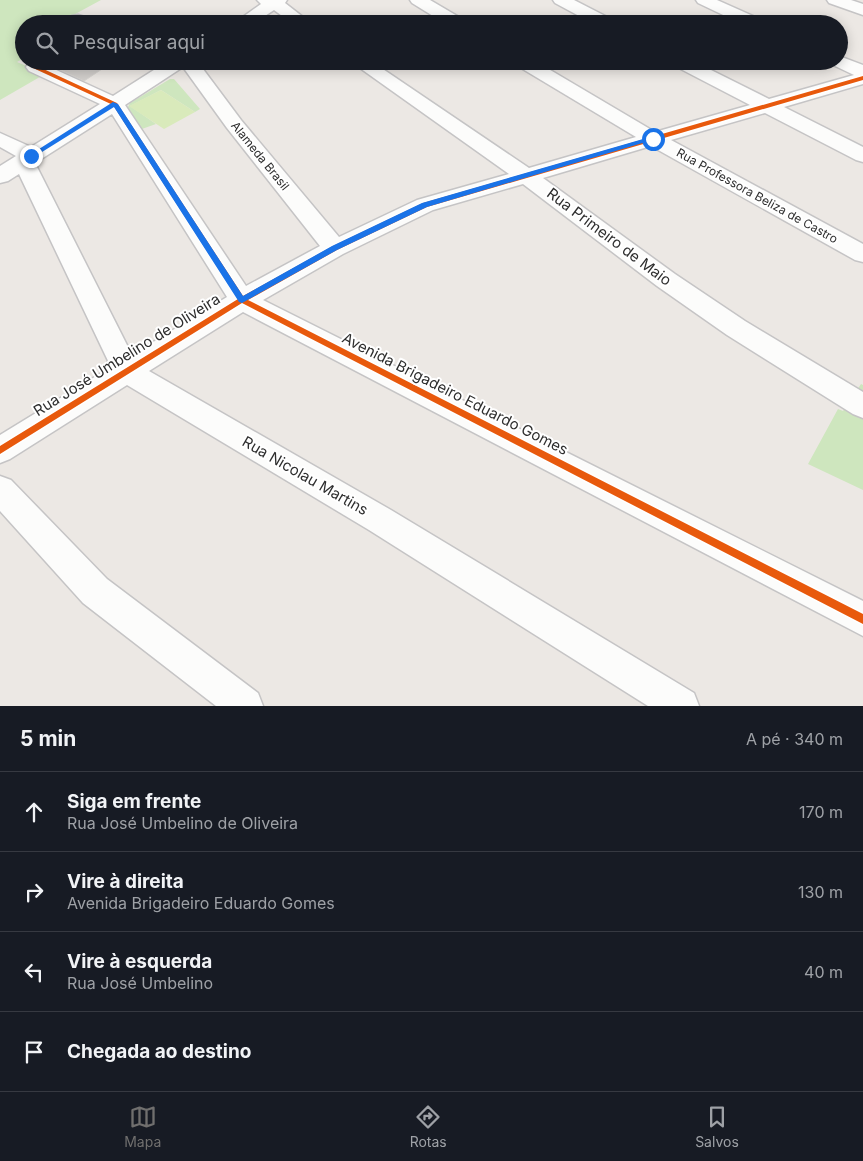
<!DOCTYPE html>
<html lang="pt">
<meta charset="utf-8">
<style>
:root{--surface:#171b24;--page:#242831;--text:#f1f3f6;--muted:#9ea1a6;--line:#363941;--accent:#706f6e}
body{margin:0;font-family:Inter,sans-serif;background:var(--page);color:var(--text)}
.stop{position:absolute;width:15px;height:15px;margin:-11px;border:4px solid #1a73e8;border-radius:50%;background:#fff}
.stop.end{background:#1a73e8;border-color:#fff;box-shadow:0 1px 5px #0008}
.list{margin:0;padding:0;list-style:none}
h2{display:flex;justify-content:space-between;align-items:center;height:65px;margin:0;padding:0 20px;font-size:21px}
h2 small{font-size:16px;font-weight:400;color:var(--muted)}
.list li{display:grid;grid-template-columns:32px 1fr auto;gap:15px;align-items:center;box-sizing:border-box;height:80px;padding:0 20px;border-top:1px solid var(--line)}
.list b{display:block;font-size:19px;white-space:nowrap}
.list p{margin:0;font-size:16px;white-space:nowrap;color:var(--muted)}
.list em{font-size:16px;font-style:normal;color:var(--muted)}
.icon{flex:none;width:28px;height:28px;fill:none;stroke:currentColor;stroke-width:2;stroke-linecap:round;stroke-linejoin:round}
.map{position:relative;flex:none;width:863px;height:706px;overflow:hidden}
.search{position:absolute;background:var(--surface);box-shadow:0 2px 12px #0003;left:15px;right:15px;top:15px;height:55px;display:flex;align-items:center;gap:12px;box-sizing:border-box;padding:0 18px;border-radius:28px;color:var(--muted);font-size:19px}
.sheet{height:385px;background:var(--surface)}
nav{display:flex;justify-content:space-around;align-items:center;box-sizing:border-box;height:70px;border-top:1px solid var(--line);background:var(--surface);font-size:14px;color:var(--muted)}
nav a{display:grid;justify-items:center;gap:2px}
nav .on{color:var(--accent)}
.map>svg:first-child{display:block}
.green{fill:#cee6be}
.pitch{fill:#d9eabb}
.building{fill:#d1cecb;stroke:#d7d4d0}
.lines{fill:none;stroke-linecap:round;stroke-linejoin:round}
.minor-casing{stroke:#c5c4c5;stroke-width:3}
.minor{fill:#fcfcfb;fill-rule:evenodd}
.cycleway-casing{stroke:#fff;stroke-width:3}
.cycleway{fill:#e8590c;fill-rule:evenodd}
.route{fill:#1a73e8}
.labels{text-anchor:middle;stroke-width:4;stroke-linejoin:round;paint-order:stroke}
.far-street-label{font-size:12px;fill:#2e2e2e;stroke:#fff}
.street-label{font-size:15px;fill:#2e2e2e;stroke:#fff}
</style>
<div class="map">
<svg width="863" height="706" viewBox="0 0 863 706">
<rect width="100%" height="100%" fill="#ece8e4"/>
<!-- green -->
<path class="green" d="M 0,0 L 101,0 L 66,19 L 72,24 L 24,24 L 24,58 L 17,62 L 45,74 L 0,100 Z
M 170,79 L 174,79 L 200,109 L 195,112 L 161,90 L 130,106 L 156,124 L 139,130 L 127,109 L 130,103 Z
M 861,384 L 863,385 L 863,490 L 808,464 L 838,409 L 843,411 Z"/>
<!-- pitch -->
<path class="pitch" d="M 161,90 L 195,112 L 164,129 L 129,106 Z"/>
<!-- building -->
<path class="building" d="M 42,61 L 114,61 L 84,81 Z"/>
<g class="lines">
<defs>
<path id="minor" d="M 257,0 L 287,0 L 285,3 L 312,24 L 293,24 L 274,10 L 253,24 L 233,24 L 261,4 Z
M 410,0 L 430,0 L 464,20 L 466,24 L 446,24 L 412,3 Z
M 553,0 L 574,0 L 613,20 L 615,24 L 594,24 L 555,3 Z
M 696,0 L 717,0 L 762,20 L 764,24 L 742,24 L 698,3 Z
M 827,0 L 851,0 L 863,4 L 863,15 L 829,3 Z
M 78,15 L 95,20 L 97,24 L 72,24 L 70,20 L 72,16 Z
M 839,56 L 863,65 L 863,84 L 784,107 L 863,147 L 863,162 L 856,160 L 765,113 L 671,140 L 863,244 L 863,262 L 855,260 L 651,146 L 543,178 L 675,274 L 745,321 L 863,392 L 863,418 L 853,414 L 727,335 L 657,286 L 523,184 L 433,210 L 343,254 L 263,300 L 863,601 L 863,636 L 243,312 L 149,371 L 391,510 L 694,693 L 699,706 L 648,706 L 369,530 L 127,385 L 10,459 L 0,463 L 0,435 L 111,367 L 19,174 L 8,181 L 0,183 L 0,166 L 16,156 L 0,147 L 0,133 L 31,147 L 100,104 L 29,71 L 26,67 L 29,63 L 35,62 L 41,63 L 113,96 L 168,61 L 197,61 L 241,120 L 339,237 L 417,200 L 509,174 L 350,61 L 371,61 L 529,168 L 636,137 L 516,65 L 513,61 L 535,61 L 655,132 L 750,105 L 673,65 L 670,61 L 693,61 L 769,99 L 854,75 L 833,65 L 830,61 L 839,61 ZM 183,67 L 227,128 L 320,246 L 246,286 L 125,105 ZM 112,114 L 227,297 L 132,355 L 35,163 Z
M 0,476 L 11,480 L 107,579 L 258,693 L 263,706 L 216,706 L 83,603 L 0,511 Z"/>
</defs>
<!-- minor casing -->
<use href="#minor" class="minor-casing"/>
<!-- minor -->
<use href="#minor" class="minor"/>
<defs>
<path id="cycleway" d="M 33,66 L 37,66 L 117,103 L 243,296 L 333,246 L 423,203 L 863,76 L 863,80 L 427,207 L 337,250 L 248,300 L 863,614 L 863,624 L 242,303 L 0,454 L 0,446 L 238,299 L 113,105 L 33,68 Z"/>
</defs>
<!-- cycleway casing -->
<use href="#cycleway" class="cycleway-casing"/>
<!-- cycleway -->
<use href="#cycleway" class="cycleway"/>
</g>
<!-- route -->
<path class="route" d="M 113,102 L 118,104 L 243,296 L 332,246 L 422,203 L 650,137 L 656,139 L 427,207 L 337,250 L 242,303 L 239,302 L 114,107 L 34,157 L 28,156 Z"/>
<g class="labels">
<!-- far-street labels -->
<g class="far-street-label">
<text transform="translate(260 156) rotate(51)" y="4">Alameda Brasil</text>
<text transform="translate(757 196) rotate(29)" y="4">Rua Professora Beliza de Castro</text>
</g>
<!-- street labels -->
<g class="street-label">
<text transform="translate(609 237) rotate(37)" y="5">Rua Primeiro de Maio</text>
<text transform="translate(127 355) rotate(-32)" y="5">Rua José Umbelino de Oliveira</text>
<text transform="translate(455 394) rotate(27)" y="5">Avenida Brigadeiro Eduardo Gomes</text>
<text transform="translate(305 476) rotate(30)" y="5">Rua Nicolau Martins</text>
</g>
</g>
</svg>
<div class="stop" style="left:653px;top:139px"></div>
<div class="stop end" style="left:31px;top:156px"></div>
<div class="search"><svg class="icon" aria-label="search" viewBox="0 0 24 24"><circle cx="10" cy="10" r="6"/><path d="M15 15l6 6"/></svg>Pesquisar aqui</div>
</div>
<section class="sheet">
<h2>5 min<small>A pé · 340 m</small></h2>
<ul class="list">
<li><svg class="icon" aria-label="ahead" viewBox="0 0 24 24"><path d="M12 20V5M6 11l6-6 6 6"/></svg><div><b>Siga em frente</b><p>Rua José Umbelino de Oliveira</p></div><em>170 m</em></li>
<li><svg class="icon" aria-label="right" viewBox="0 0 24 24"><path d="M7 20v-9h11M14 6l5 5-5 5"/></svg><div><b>Vire à direita</b><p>Avenida Brigadeiro Eduardo Gomes</p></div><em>130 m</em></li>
<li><svg class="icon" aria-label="left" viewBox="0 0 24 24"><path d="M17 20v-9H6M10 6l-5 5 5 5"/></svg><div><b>Vire à esquerda</b><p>Rua José Umbelino</p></div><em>40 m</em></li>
<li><svg class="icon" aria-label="arrive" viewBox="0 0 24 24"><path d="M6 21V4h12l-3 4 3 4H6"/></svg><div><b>Chegada ao destino</b></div></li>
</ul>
</section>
<nav>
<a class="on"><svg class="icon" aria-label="map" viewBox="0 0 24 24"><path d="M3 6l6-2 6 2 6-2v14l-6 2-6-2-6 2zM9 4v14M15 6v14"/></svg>Mapa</a>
<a><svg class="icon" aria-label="directions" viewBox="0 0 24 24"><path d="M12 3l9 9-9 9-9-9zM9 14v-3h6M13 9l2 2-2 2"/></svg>Rotas</a>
<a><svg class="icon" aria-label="saved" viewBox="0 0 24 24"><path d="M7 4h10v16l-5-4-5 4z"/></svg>Salvos</a>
</nav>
